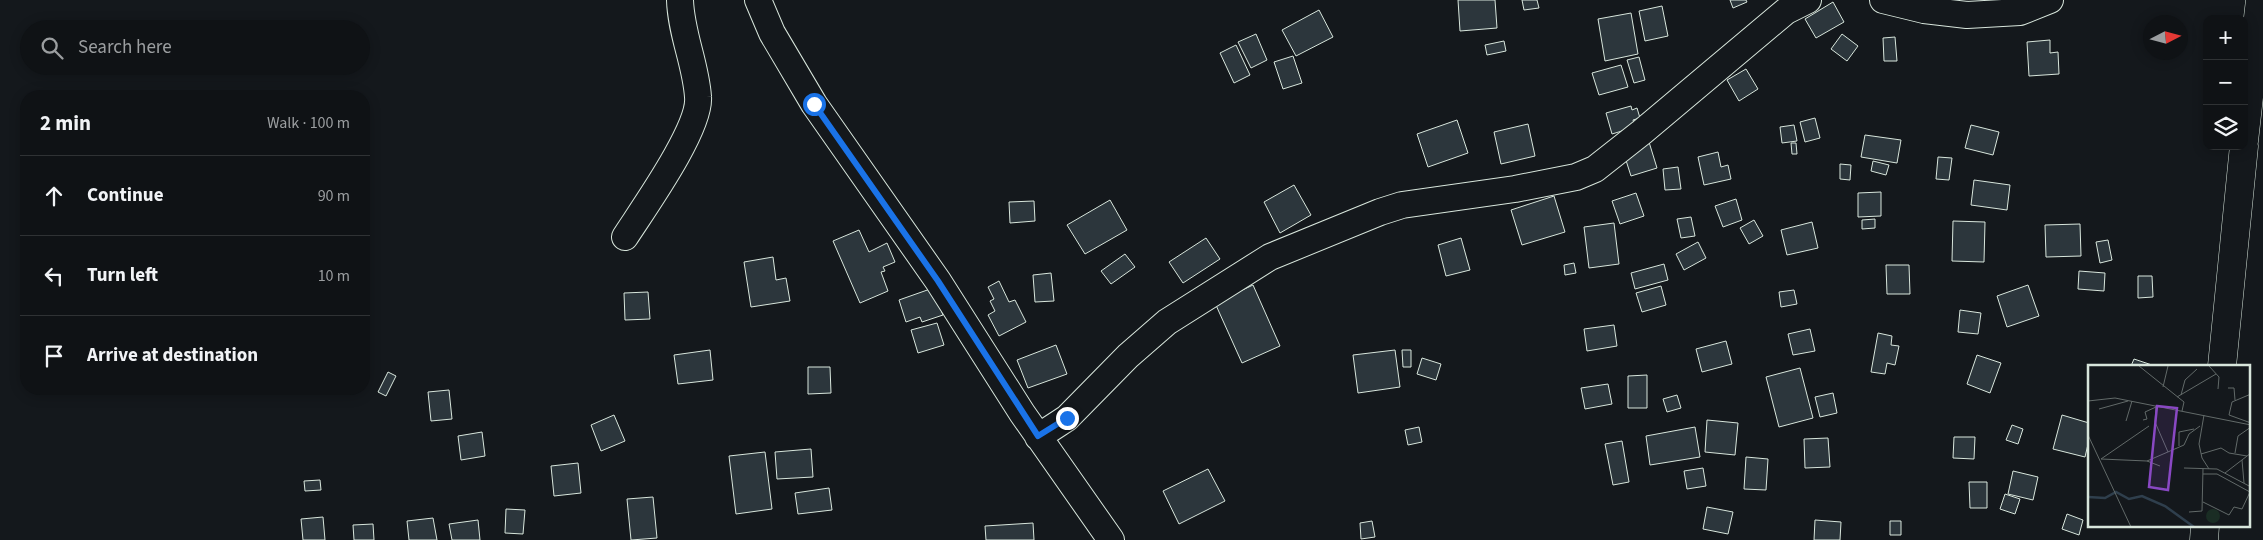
<!DOCTYPE html>
<meta charset="utf-8">
<style>
:root{--surface:#0f1215;--page:#1d2022;--text:#f1f3f6;--muted:#9b9ea0;--line:#2f3234}
body{margin:0;font-family:"Source Sans 3",sans-serif;background:var(--page);color:var(--text)}
.controls{position:absolute;right:15px;top:15px;display:grid;overflow:hidden;border-radius:10px;box-shadow:0 2px 12px #0003}
.controls button{width:45px;height:45px;display:grid;place-items:center;padding:0;border:0;border-bottom:1px solid var(--line);background:var(--surface);color:var(--text);font:25px sans-serif}
.compass{position:absolute;left:2143px;top:15px;width:45px;height:45px;border-radius:50%;background:var(--surface);box-shadow:0 2px 12px #0003;rotate:84deg}
.stop{position:absolute;width:15px;height:15px;margin:-11px;border:4px solid #1a73e8;border-radius:50%;background:#fff}
.stop.end{background:#1a73e8;border-color:#fff;box-shadow:0 1px 5px #0008}
.list{margin:0;padding:0;list-style:none}
h2{display:flex;justify-content:space-between;align-items:center;height:65px;margin:0;padding:0 20px;font-size:21px}
h2 small{font-size:16px;font-weight:400;color:var(--muted)}
.list li{display:grid;grid-template-columns:32px 1fr auto;gap:15px;align-items:center;box-sizing:border-box;height:80px;padding:0 20px;border-top:1px solid var(--line)}
.list b{display:block;font-size:19px;white-space:nowrap}
.list em{font-size:16px;font-style:normal;color:var(--muted)}
.icon{flex:none;width:28px;height:28px;fill:none;stroke:currentColor;stroke-width:2;stroke-linecap:round;stroke-linejoin:round}
.map{position:relative;flex:none;width:2263px;height:540px;overflow:hidden}
.search{position:absolute;background:var(--surface);box-shadow:0 2px 12px #0003;left:20px;top:20px;width:350px;height:55px;display:flex;align-items:center;gap:12px;box-sizing:border-box;padding:0 18px;border-radius:28px;color:var(--muted);font-size:19px}
.panel{position:absolute;background:var(--surface);box-shadow:0 2px 12px #0003;left:20px;top:90px;width:350px;height:305px;border-radius:20px}
.map>svg:first-child{display:block}
.building{fill:#2c363c;stroke:#d8e6dc}
.lines{fill:none;stroke-linecap:round;stroke-linejoin:round}
.minor-casing{stroke:#d8e6dc;stroke-width:28}
.primary-casing{stroke:#d8e6dc;stroke-width:29}
.minor{stroke:#14181c;stroke-width:26}
.primary{stroke:#14181c;stroke-width:28}
.route{stroke:#1a73e8;stroke-width:6}
.inset-river{fill:none;stroke:#2f3f4d;stroke-width:2.5}
.inset-road{fill:none;stroke:#626a69;stroke-width:1}
.view{fill:#8948c3;fill-opacity:0.15;stroke:#8948c3;stroke-width:2.5}
.inset-edge{fill:none;stroke:#d8e6dc;stroke-width:2.5}
</style>
<div class="map">
<svg width="2263" height="540" viewBox="0 0 2263 540">
<rect width="100%" height="100%" fill="#14181c"/>
<!-- building -->
<path class="building" d="M 1458,0 L 1495,0 L 1497,28 L 1460,31 Z
M 1522,0 L 1537,0 L 1539,8 L 1524,10 Z
M 1730,0 L 1746,0 L 1747,2 L 1733,8 Z
M 1833,2 L 1844,22 L 1816,38 L 1805,19 Z
M 1662,6 L 1668,36 L 1645,41 L 1639,11 Z
M 1319,10 L 1333,37 L 1296,56 L 1282,30 Z
M 1631,13 L 1638,54 L 1605,61 L 1598,19 Z
M 1256,34 L 1267,60 L 1251,68 L 1238,42 Z
M 1842,34 L 1858,46 L 1847,61 L 1831,49 Z
M 1895,37 L 1897,61 L 1884,61 L 1883,38 Z
M 2050,40 L 2050,53 L 2058,52 L 2059,74 L 2029,76 L 2027,42 Z
M 1504,41 L 1506,51 L 1487,55 L 1485,45 Z
M 1236,45 L 1250,75 L 1234,83 L 1220,53 Z
M 1293,56 L 1302,83 L 1283,89 L 1274,62 Z
M 1639,57 L 1645,80 L 1634,83 L 1627,60 Z
M 1621,65 L 1628,87 L 1599,95 L 1592,73 Z
M 1746,69 L 1758,89 L 1739,101 L 1727,80 Z
M 1631,106 L 1632,110 L 1637,108 L 1640,118 L 1633,120 L 1635,127 L 1612,134 L 1606,113 Z
M 1815,118 L 1820,138 L 1805,142 L 1800,122 Z
M 1457,120 L 1468,153 L 1428,167 L 1417,134 Z
M 1528,124 L 1535,156 L 1501,164 L 1494,132 Z
M 1794,125 L 1797,141 L 1782,143 L 1780,127 Z
M 1971,125 L 1999,132 L 1993,155 L 1965,148 Z
M 1865,135 L 1901,140 L 1897,163 L 1861,157 Z
M 1649,142 L 1657,168 L 1631,176 L 1623,151 Z
M 1791,143 L 1796,143 L 1797,154 L 1792,154 Z
M 1718,152 L 1721,167 L 1728,165 L 1731,179 L 1704,185 L 1698,157 Z
M 1938,157 L 1952,158 L 1949,180 L 1936,179 Z
M 1873,161 L 1889,165 L 1886,175 L 1871,171 Z
M 1840,164 L 1851,165 L 1850,180 L 1840,179 Z
M 1678,167 L 1681,189 L 1665,190 L 1663,169 Z
M 1974,180 L 2010,185 L 2007,210 L 1971,205 Z
M 1294,185 L 1311,215 L 1280,233 L 1264,202 Z
M 1881,192 L 1881,216 L 1858,217 L 1858,193 Z
M 1636,193 L 1644,216 L 1620,224 L 1612,201 Z
M 1554,196 L 1565,232 L 1522,245 L 1511,210 Z
M 1736,199 L 1742,220 L 1723,227 L 1715,206 Z
M 1110,200 L 1127,230 L 1085,254 L 1067,225 Z
M 1034,201 L 1035,221 L 1010,223 L 1009,202 Z
M 1691,217 L 1695,236 L 1681,238 L 1677,219 Z
M 1875,219 L 1875,228 L 1862,229 L 1862,220 Z
M 1754,220 L 1763,236 L 1749,244 L 1740,228 Z
M 1953,221 L 1985,222 L 1984,262 L 1952,261 Z
M 1812,222 L 1818,248 L 1787,255 L 1781,230 Z
M 1614,223 L 1619,264 L 1589,268 L 1584,227 Z
M 2080,224 L 2081,256 L 2046,257 L 2045,225 Z
M 859,230 L 869,252 L 887,243 L 895,262 L 883,267 L 885,271 L 881,272 L 888,291 L 860,303 L 833,241 Z
M 1206,238 L 1220,259 L 1183,283 L 1169,262 Z
M 1461,238 L 1470,270 L 1446,276 L 1438,245 Z
M 2108,240 L 2112,260 L 2100,263 L 2096,242 Z
M 1698,242 L 1706,258 L 1684,270 L 1676,254 Z
M 1125,254 L 1135,267 L 1111,284 L 1101,271 Z
M 773,257 L 776,280 L 786,278 L 790,301 L 751,307 L 744,262 Z
M 1574,263 L 1576,273 L 1565,275 L 1564,265 Z
M 1664,264 L 1668,280 L 1635,289 L 1631,273 Z
M 1886,265 L 1909,265 L 1910,294 L 1887,294 Z
M 2079,271 L 2105,273 L 2104,291 L 2078,289 Z
M 1051,273 L 1054,301 L 1035,302 L 1033,275 Z
M 2138,276 L 2152,276 L 2153,297 L 2138,298 Z
M 999,281 L 1009,302 L 1015,300 L 1026,322 L 999,336 L 988,315 L 995,311 L 990,301 L 994,299 L 988,287 Z
M 1253,285 L 1280,346 L 1242,363 L 1215,303 Z
M 2028,285 L 2039,316 L 2007,327 L 1997,296 Z
M 1661,286 L 1666,305 L 1642,312 L 1636,293 Z
M 933,288 L 943,315 L 922,322 L 920,317 L 906,322 L 899,300 Z
M 1794,290 L 1797,304 L 1781,307 L 1779,292 Z
M 648,292 L 650,319 L 625,320 L 624,293 Z
M 1960,310 L 1981,313 L 1978,334 L 1958,332 Z
M 937,323 L 944,345 L 918,353 L 911,330 Z
M 1614,325 L 1617,346 L 1587,351 L 1584,329 Z
M 1810,329 L 1815,351 L 1793,355 L 1788,334 Z
M 1878,333 L 1892,336 L 1891,345 L 1899,346 L 1895,365 L 1887,363 L 1885,374 L 1871,372 Z
M 1726,341 L 1732,364 L 1702,372 L 1696,349 Z
M 1056,345 L 1067,374 L 1028,388 L 1017,360 Z
M 710,350 L 713,380 L 678,384 L 674,355 Z
M 1395,350 L 1400,387 L 1358,393 L 1353,355 Z
M 1402,350 L 1411,350 L 1411,367 L 1403,367 Z
M 1977,355 L 2001,363 L 1990,393 L 1967,384 Z
M 1422,358 L 1441,364 L 1436,380 L 1417,374 Z
M 2134,359 L 2152,365 L 2131,366 Z
M 808,367 L 830,367 L 831,393 L 808,394 Z
M 1800,368 L 1813,418 L 1779,427 L 1766,377 Z
M 388,372 L 396,376 L 386,396 L 378,392 Z
M 1647,375 L 1647,408 L 1628,408 L 1628,376 Z
M 1608,384 L 1612,404 L 1585,409 L 1581,388 Z
M 449,390 L 452,419 L 431,421 L 428,392 Z
M 1833,393 L 1837,413 L 1820,417 L 1815,397 Z
M 1677,395 L 1681,408 L 1667,412 L 1663,399 Z
M 614,415 L 625,441 L 601,451 L 591,425 Z
M 2062,415 L 2089,423 L 2089,440 L 2085,457 L 2053,449 Z
M 1707,420 L 1738,423 L 1735,455 L 1705,452 Z
M 2012,425 L 2023,429 L 2018,444 L 2006,440 Z
M 1419,427 L 1422,442 L 1408,445 L 1405,430 Z
M 1695,427 L 1700,457 L 1650,465 L 1646,436 Z
M 482,432 L 485,456 L 461,460 L 458,436 Z
M 1954,437 L 1975,437 L 1974,459 L 1953,458 Z
M 1828,438 L 1830,467 L 1805,468 L 1804,439 Z
M 1622,441 L 1629,482 L 1613,485 L 1605,444 Z
M 811,449 L 813,477 L 777,479 L 775,452 Z
M 765,452 L 772,509 L 736,514 L 729,456 Z
M 1746,457 L 1768,459 L 1766,490 L 1744,489 Z
M 578,463 L 581,493 L 554,496 L 551,466 Z
M 1703,468 L 1706,486 L 1687,489 L 1684,471 Z
M 1208,469 L 1225,501 L 1179,524 L 1163,491 Z
M 2013,471 L 2038,477 L 2033,500 L 2008,494 Z
M 320,480 L 321,490 L 305,491 L 304,481 Z
M 1969,482 L 1987,482 L 1987,508 L 1970,508 Z
M 829,488 L 832,510 L 798,514 L 795,493 Z
M 2005,494 L 2020,499 L 2015,514 L 2000,509 Z
M 653,497 L 657,538 L 631,540 L 627,499 Z
M 1707,507 L 1733,512 L 1728,534 L 1703,529 Z
M 506,509 L 525,510 L 523,534 L 505,533 Z
M 2067,514 L 2083,520 L 2079,535 L 2062,529 Z
M 323,517 L 325,540 L 303,540 L 301,519 Z
M 433,518 L 437,540 L 409,540 L 407,521 Z
M 478,520 L 480,540 L 452,540 L 449,524 Z
M 1815,520 L 1841,522 L 1840,540 L 1814,540 Z
M 1372,521 L 1375,537 L 1361,539 L 1360,523 Z
M 1890,521 L 1901,521 L 1901,535 L 1890,535 Z
M 1033,523 L 1034,540 L 986,540 L 985,526 Z
M 373,524 L 374,540 L 354,540 L 353,525 Z"/>
<g class="lines">
<defs>
<path id="minor" d="M 758,0 L 772,33 L 814,104 L 938,281 L 1022,413 L 1111,540
M 1883,0 L 1924,10 L 1967,15 L 2020,12 L 2050,0
M 625,237 C 643,209 701,128 698,97 C 696,64 681,34 680,0
M 1038,437 L 1067,418 L 1128,356 L 1167,322 L 1270,257 L 1380,212 L 1402,205 L 1515,189 L 1576,177 L 1595,169 L 1642,132 L 1786,11 L 1808,0"/>
<path id="primary" d="M 2244,141 L 2260,0
M 2222,366 L 2244,146
M 2204,540 L 2205,526"/>
</defs>
<!-- minor casing -->
<use href="#minor" class="minor-casing"/>
<!-- primary casing -->
<use href="#primary" class="primary-casing"/>
<!-- minor -->
<use href="#minor" class="minor"/>
<!-- primary -->
<use href="#primary" class="primary"/>
</g>
<g class="lines">
<!-- route -->
<path class="route" d="M 814,104 L 938,281 L 1038,436 L 1067,418"/>
</g>
<!-- overview -->
<g transform="translate(2088 365)">
<rect width="162" height="162" fill="#14181c"/>
<path d="M118 151a7 7 0 1 1 14 0a7 7 0 1 1-14 0Z" fill="#1a2d24"/>
<path class="inset-river" d="M 0,132 L 17,133 L 28,127 L 41,134 L 54,131 L 77,141 L 106,162"/>
<path class="inset-road" d="M 51,1 L 96,37 L 94,46M 121,1 L 131,12 L 130,24M 75,22 L 80,1M 140,23 L 146,23 L 147,35M 163,29 L 144,37 L 141,50 L 163,58M 93,30 L 97,15 L 109,4M 89,32 L 128,9M 0,36 L 27,33 L 163,60M 68,41 L 67,57 L 80,87M 11,44 L 40,36M 116,50 L 111,79 L 114,93 L 121,104M 55,55 L 59,54 L 57,47 L 68,42M 38,56 L 44,36M 0,70 L 43,162M 91,81 L 91,67 L 106,64M 147,88 L 150,71 L 163,62M 113,89 L 133,83 L 141,88 L 159,91M 13,94 L 59,96 L 72,101M 13,94 L 61,61M 154,95 L 156,118M 59,96 L 96,80 L 101,69 L 112,61M 96,103 L 129,104 L 163,122M 137,108 L 163,88M 115,109 L 129,109 L 162,127 L 154,144 L 146,142 L 141,150 L 115,137M 101,147 L 114,146 L 115,104"/>
<path class="view" d="M 69,41 L 89,43 L 80,125 L 61,122 Z"/>
<rect width="162" height="162" class="inset-edge"/>
</g>
</svg>
<div class="controls">
<button>+</button>
<button>−</button>
<button><svg class="icon" aria-label="layers" viewBox="0 0 24 24"><path d="M12 4l9 5-9 5-9-5zM3 14l9 5 9-5"/></svg></button>
</div>
<svg class="compass" viewBox="-18 -18 36 36"><path d="M0-13l5 13h-10z" fill="#e53935"/><path d="M0 13l5-13h-10z" fill="#9b9ea0"/></svg>
<div class="stop" style="left:814px;top:104px"></div>
<div class="stop end" style="left:1067px;top:418px"></div>
<div class="search"><svg class="icon" aria-label="search" viewBox="0 0 24 24"><circle cx="10" cy="10" r="6"/><path d="M15 15l6 6"/></svg>Search here</div>
<section class="panel">
<h2>2 min<small>Walk · 100 m</small></h2>
<ul class="list">
<li><svg class="icon" aria-label="ahead" viewBox="0 0 24 24"><path d="M12 20V5M6 11l6-6 6 6"/></svg><div><b>Continue</b></div><em>90 m</em></li>
<li><svg class="icon" aria-label="left" viewBox="0 0 24 24"><path d="M17 20v-9H6M10 6l-5 5 5 5"/></svg><div><b>Turn left</b></div><em>10 m</em></li>
<li><svg class="icon" aria-label="arrive" viewBox="0 0 24 24"><path d="M6 21V4h12l-3 4 3 4H6"/></svg><div><b>Arrive at destination</b></div></li>
</ul>
</section>
</div>
